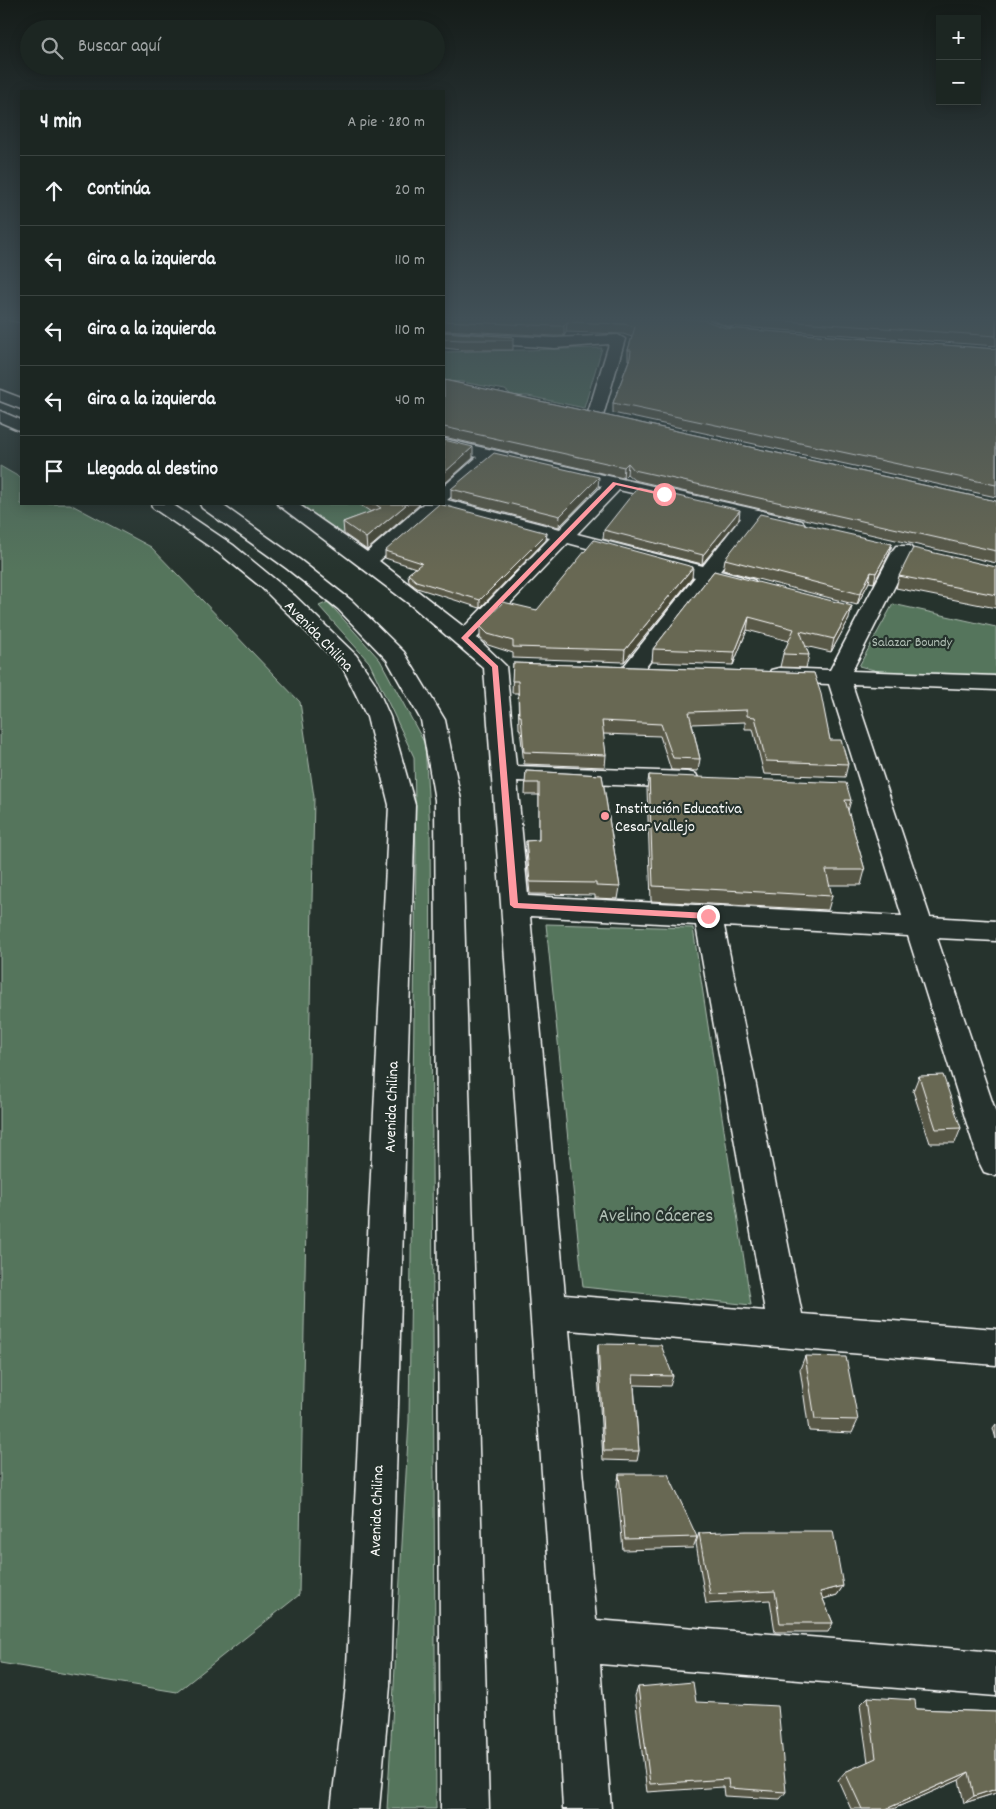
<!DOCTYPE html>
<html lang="es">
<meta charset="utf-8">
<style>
:root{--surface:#1c2622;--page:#252e2a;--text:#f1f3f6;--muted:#a0a5a5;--line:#3a4340}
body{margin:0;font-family:Dekko,sans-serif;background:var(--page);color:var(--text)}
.controls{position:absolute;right:15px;top:15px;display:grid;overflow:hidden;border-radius:0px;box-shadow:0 2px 12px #0003}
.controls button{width:45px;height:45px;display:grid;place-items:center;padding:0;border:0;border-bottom:1px solid var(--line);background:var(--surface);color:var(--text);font:25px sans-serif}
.stop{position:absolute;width:15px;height:15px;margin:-11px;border:4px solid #ff9aa2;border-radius:50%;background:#fff}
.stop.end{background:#ff9aa2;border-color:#fff;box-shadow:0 1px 5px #0008}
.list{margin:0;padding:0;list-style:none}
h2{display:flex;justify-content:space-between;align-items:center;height:65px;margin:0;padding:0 20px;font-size:21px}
h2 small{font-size:16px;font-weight:400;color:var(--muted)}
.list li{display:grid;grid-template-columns:32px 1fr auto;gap:15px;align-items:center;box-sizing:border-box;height:70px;padding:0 20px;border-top:1px solid var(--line)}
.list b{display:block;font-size:19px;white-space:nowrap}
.list em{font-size:16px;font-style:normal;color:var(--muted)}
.icon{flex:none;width:28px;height:28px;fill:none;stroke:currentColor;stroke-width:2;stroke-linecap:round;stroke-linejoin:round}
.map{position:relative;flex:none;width:996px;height:1809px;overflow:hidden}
.search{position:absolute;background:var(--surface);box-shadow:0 2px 12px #0003;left:20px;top:20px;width:425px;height:55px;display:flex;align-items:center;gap:12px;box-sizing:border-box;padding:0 18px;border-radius:28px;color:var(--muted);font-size:19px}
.panel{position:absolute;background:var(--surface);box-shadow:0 2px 12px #0003;left:20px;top:90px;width:425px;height:415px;border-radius:0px}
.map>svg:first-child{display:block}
.green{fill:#55745c;stroke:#aabaae}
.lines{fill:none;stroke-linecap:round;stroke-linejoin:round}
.street-casing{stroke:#fff;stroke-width:3}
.secondary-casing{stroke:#fff;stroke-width:3}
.street{fill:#26332d;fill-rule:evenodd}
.secondary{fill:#26332d;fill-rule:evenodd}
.wall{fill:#595947;stroke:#fff}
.shaded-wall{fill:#484839;stroke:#fff}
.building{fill:#676752;stroke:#fff}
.route{fill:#ff9aa2}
.poi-dot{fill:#ff9aa2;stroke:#26332d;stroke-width:2}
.labels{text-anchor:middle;stroke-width:4.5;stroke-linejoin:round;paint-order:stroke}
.far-park-label{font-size:14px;fill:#b2c0b6;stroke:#26332d}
.street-label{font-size:16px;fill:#fff;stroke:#26332d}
.poi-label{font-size:16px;fill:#fff;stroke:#26332d;text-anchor:start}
.near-park-label{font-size:19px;fill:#b2c0b6;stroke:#26332d}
</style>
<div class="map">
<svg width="996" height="1809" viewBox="0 0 996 1809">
<rect width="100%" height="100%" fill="#26332d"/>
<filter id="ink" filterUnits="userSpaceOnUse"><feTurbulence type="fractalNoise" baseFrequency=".02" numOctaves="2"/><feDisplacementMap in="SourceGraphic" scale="10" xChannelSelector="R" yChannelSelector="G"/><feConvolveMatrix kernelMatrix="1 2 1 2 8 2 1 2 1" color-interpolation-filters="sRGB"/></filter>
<g filter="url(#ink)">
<!-- green -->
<path class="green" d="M 602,348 L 584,408 L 528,396 L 513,396 L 505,390 L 462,382 L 444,381 L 444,352 Z
M 0,466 L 21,478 L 21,504 L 70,504 L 151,547 L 300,702 L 314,797 L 299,1595 L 177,1692 L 0,1663 Z
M 300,504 L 365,504 L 379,514 L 364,524 L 342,533 Z
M 328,602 L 380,660 L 425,744 L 430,829 L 436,1809 L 387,1809 L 409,1421 L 416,852 L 414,757 L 369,662 L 319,606 Z
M 893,604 L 996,627 L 996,677 L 889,674 L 859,666 Z
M 546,924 L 693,928 L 751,1305 L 583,1287 Z"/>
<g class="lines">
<defs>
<path id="street" d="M 8,317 L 21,317 L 21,322 L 10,320 Z
M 681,317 L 700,317 L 735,330 L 737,333 L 730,337 L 725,336 L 683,320 Z
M 444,332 L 555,338 L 618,335 L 625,339 L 603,416 L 601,420 L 589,420 L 587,416 L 609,344 L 555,348 L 444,340 Z
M 444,439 L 754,509 L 802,521 L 805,525 L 802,529 L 795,531 L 758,522 L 720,571 L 754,580 L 757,584 L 754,588 L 747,590 L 712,581 L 639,676 L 631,678 L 623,676 L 620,671 L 695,577 L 568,543 L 477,638 L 506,666 L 516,766 L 687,772 L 696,774 L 699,780 L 696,786 L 687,788 L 517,781 L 528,896 L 902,916 L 829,684 L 779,682 L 771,680 L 768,675 L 771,670 L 779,668 L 830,670 L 893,550 L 896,546 L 910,546 L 913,550 L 852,671 L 996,676 L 996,690 L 852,684 L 930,917 L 996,921 L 996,941 L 937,938 L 996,1113 L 996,1176 L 984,1172 L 979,1162 L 908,936 L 724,926 L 802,1314 L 996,1329 L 996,1365 L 569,1330 L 596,1620 L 996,1652 L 996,1696 L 600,1664 L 611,1809 L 563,1809 L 554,1640 L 484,668 L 412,606 L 277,504 L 298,504 L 367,552 L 423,504 L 444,504 L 444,486 L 477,457 L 444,449 ZM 494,461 L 602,486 L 560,529 L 447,500 ZM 619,490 L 741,518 L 703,566 L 577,534 ZM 439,509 L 550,538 L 464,627 L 379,561 ZM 530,916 L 696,925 L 765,1311 L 565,1295 Z"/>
<path id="secondary" d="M 0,390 L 21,398 L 21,409 L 0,401 Z
M 0,411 L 21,420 L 21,431 L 0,422 Z
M 151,504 L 172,504 L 233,545 L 295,596 L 356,655 L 375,683 L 390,717 L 415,805 L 390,1686 L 379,1809 L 331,1809 L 346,1686 L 389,805 L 367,717 L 343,668 L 261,587 L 219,553 L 153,508 Z
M 200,504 L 221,504 L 300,560 L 352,601 L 404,652 L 445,720 L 461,800 L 489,1809 L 441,1809 L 435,800 L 421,720 L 387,660 L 338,609 L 286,568 L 202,508 Z"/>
</defs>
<!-- street casing -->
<use href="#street" class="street-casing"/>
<!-- secondary casing -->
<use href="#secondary" class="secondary-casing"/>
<!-- street -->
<use href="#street" class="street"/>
<!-- secondary -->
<use href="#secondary" class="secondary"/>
</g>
<!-- wall -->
<path class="wall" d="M 444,317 L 726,328 L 996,349 L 996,497 L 613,413 L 613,403 L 629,360 L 628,360 L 628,350 L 632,337 L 623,334 L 566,332 L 564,336 L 555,336 L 444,330 Z
M 704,317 L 996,317 L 996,346 L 727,326 Z
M 444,332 L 513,337 L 513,350 L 462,350 L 444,348 Z
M 444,380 L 996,501 L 996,563 L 634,480 L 627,474 L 623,478 L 444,437 L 444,438 Z
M 598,487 L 559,527 L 451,499 L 451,489 Z
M 359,504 L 420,504 L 367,550 L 344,534 L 343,522 L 371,512 Z
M 739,519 L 702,564 L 603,539 L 604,530 Z
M 547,533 L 546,540 L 480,608 L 417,588 L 409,582 L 408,574 L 416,568 L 385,558 L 385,551 Z
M 892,544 L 889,554 L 874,583 L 869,582 L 857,605 L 723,570 L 725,559 Z
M 996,567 L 996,608 L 896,588 L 899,576 Z
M 714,571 L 849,619 L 831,652 L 805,646 L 809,655 L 806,668 L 780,667 L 783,654 L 789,641 L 747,630 L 733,665 L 652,662 L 653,649 Z
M 692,578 L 624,662 L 513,658 L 513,653 L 488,645 L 480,638 L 480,626 L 537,610 Z
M 513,663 L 814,673 L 830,740 L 848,764 L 845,777 L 764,774 L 753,729 L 745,729 L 745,722 L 692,724 L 700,759 L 698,771 L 671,770 L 660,736 L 603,734 L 606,755 L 605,767 L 524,764 L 520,729 L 519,729 L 518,693 L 512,693 Z
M 526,771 L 602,775 L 620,887 L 618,899 L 595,898 L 595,895 L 530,894 L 526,853 L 526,841 L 539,840 L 539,795 L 525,795 Z
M 649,775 L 851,800 L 848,811 L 865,870 L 861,885 L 829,885 L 832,896 L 828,910 L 651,901 L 647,789 Z
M 919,1076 L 961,1128 L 955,1143 L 930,1143 L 913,1091 Z
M 598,1344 L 673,1376 L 670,1386 L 634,1385 L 639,1451 L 637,1461 L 603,1460 L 597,1354 Z
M 805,1356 L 858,1420 L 852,1433 L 809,1431 L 800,1369 Z
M 996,1424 L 996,1439 L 993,1428 Z
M 619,1474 L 697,1537 L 693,1548 L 623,1550 L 617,1486 Z
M 699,1533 L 843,1586 L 837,1595 L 823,1599 L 833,1623 L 828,1632 L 775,1632 L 770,1600 L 706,1604 L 696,1543 Z
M 638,1687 L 696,1702 L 786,1792 L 780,1799 L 724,1796 L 723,1787 L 647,1792 L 635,1696 Z
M 868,1697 L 916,1709 L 996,1712 L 996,1793 L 964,1803 L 959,1780 L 893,1809 L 851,1809 L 838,1780 L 845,1772 L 868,1762 L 860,1705 Z"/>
<!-- shaded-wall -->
<path class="shaded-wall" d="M 567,322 L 566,332 L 564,336 L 564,326 Z
M 473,447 L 473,458 L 444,484 L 444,473 Z
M 628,463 L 627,474 L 623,478 L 624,467 Z
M 599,477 L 598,487 L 559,527 L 560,516 Z
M 407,504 L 420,504 L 367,550 L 366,538 Z
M 740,510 L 739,519 L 702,564 L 703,555 Z
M 547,533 L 546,540 L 480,608 L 480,600 Z
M 892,544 L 889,554 L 874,583 L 876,573 Z
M 693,567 L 692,578 L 624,662 L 625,650 Z
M 871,572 L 869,582 L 857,605 L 860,594 Z
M 852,606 L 849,619 L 831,652 L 834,639 Z
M 749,617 L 747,630 L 733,665 L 735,652 Z
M 843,1586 L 837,1595 L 815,1601 L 820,1592 Z
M 969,1772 L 959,1780 L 893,1809 L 886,1809 Z
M 996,1789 L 996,1793 L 964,1803 L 974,1796 Z"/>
<!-- building -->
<path class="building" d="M 444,317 L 649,317 L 704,320 L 726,328 L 996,349 L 996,485 L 613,403 L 630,358 L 631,350 L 628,350 L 635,327 L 624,324 L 567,322 L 564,326 L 555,326 L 444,321 Z
M 729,317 L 996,317 L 996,336 Z
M 444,332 L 513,337 L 513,340 L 462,340 L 444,339 Z
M 444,380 L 996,501 L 996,551 L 634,470 L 628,463 L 624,467 L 444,427 Z
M 444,440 L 473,447 L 444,473 Z
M 494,453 L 599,477 L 560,516 L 451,489 Z
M 638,487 L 740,510 L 703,555 L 604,530 Z
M 375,504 L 407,504 L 366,538 L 343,522 L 381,508 Z
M 439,504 L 547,533 L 480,600 L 416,581 L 408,574 L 422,563 L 385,551 Z
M 760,514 L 892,544 L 876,573 L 871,572 L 860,594 L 725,559 Z
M 594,540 L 693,567 L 625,650 L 513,647 L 513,641 L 488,634 L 480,626 L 503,602 L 537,610 Z
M 913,548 L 996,567 L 996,595 L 899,576 Z
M 714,571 L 852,606 L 834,639 L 800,631 L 809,655 L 783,654 L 794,629 L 749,617 L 735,652 L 653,649 Z
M 513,663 L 814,673 L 821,694 L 830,740 L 841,740 L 848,764 L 766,761 L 755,717 L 747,716 L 747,710 L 689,712 L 700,759 L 673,758 L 661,724 L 602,721 L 606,755 L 524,752 L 521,716 L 519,716 L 518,681 L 512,681 Z
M 526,771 L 602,775 L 620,887 L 596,886 L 596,883 L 530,882 L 526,841 L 539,840 L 539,783 L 525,783 Z
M 649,775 L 846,783 L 851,800 L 845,800 L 865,870 L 826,870 L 832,896 L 653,886 Z
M 943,1075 L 961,1128 L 936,1129 L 919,1076 Z
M 598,1344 L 661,1345 L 673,1376 L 633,1375 L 639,1451 L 604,1451 Z
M 805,1356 L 846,1357 L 858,1420 L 815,1419 Z
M 619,1474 L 668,1474 L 697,1537 L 625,1539 Z
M 746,1531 L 833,1531 L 843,1586 L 820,1592 L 833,1623 L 780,1623 L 775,1591 L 710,1594 L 699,1533 Z
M 693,1682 L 696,1702 L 778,1706 L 786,1792 L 729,1788 L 728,1779 L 650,1784 L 638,1687 Z
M 868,1697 L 915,1700 L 916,1709 L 996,1712 L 996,1789 L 974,1796 L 969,1772 L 886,1809 L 862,1809 L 845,1772 L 876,1758 Z"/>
</g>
<!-- sky -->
<linearGradient id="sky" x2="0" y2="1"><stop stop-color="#151c19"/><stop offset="0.56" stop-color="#415057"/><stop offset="1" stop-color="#415057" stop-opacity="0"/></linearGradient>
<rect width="996" height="570" fill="url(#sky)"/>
<!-- route -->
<path class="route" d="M 613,482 L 666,494 L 664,496 L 616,485 L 468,638 L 498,666 L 518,903 L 708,913 L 712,916 L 708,919 L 514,908 L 510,905 L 492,667 L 461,638 Z"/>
<!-- markers -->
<circle class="poi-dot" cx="605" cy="816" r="5"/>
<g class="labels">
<!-- far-park labels -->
<g class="far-park-label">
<text x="912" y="646">Salazar Boundy</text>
</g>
<!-- street labels -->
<g class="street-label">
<text transform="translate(320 635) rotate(46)" y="6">Avenida Chilina</text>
<text transform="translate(390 1107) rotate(-88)" y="6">Avenida Chilina</text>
<text transform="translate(375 1511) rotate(-88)" y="6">Avenida Chilina</text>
</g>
<!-- poi labels -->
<g class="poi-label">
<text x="615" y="813">Institución Educativa<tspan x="615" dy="18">Cesar Vallejo</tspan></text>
</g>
<!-- near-park labels -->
<g class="near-park-label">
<text x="656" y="1221">Avelino Cáceres</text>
</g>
</g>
</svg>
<div class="controls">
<button>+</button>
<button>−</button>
</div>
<div class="stop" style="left:664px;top:494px"></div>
<div class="stop end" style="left:708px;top:916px"></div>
<div class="search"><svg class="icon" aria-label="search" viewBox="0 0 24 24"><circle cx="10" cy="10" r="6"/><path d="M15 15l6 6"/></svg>Buscar aquí</div>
<section class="panel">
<h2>4 min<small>A pie · 280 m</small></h2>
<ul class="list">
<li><svg class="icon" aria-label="ahead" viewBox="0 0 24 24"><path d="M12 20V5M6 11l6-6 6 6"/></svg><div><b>Continúa</b></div><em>20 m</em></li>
<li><svg class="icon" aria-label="left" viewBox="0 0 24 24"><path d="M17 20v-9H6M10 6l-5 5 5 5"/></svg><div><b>Gira a la izquierda</b></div><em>110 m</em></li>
<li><svg class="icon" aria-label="left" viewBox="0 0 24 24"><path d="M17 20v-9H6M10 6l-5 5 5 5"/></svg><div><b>Gira a la izquierda</b></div><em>110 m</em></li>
<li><svg class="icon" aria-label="left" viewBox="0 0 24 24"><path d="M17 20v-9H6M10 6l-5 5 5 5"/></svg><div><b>Gira a la izquierda</b></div><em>40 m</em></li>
<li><svg class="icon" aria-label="arrive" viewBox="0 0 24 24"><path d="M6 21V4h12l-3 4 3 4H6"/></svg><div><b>Llegada al destino</b></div></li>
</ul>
</section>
</div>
